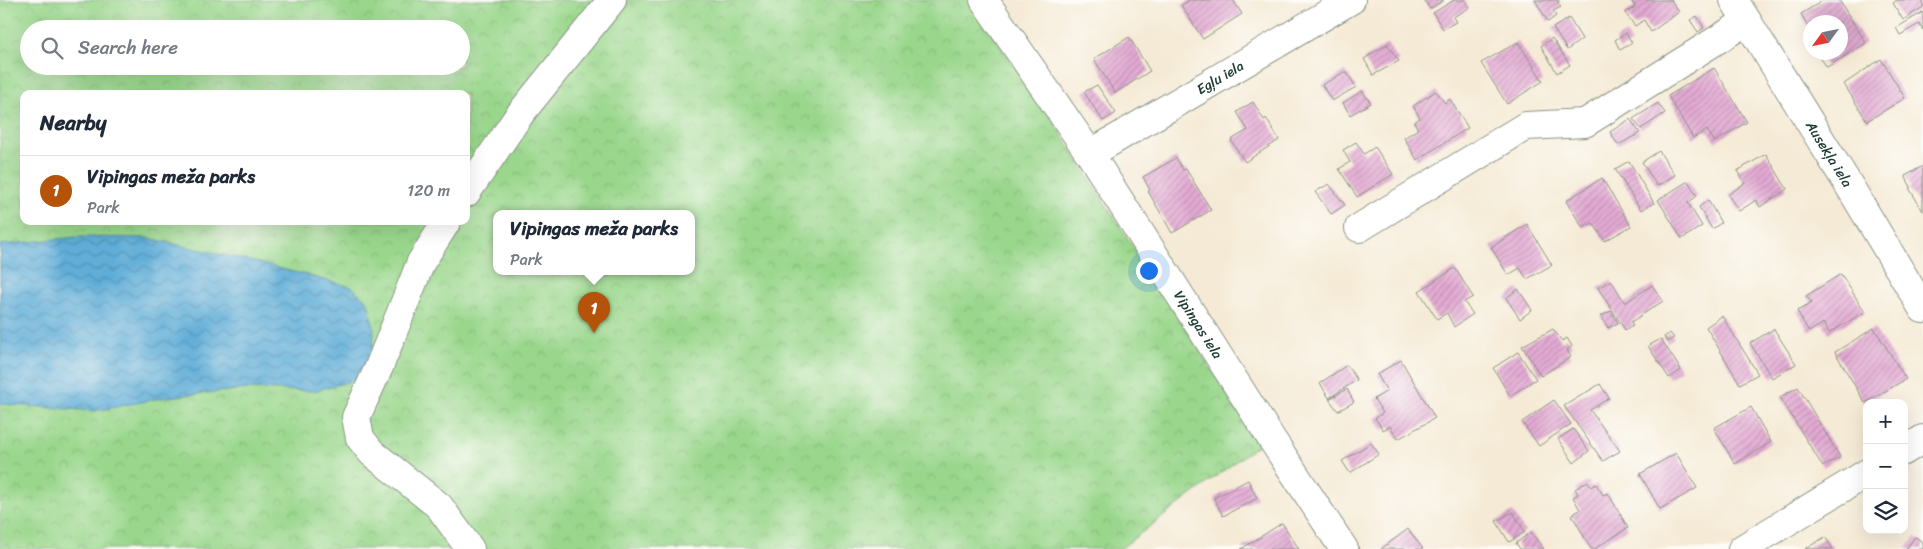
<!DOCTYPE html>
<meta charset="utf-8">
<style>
:root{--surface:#fff;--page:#f6f6f7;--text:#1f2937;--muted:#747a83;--line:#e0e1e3;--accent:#b45309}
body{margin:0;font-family:Sriracha,sans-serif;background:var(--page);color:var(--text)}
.controls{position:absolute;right:15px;bottom:15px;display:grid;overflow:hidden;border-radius:10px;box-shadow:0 5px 20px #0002}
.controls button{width:45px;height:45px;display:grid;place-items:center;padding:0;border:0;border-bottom:1px solid var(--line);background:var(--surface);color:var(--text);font:25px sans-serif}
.compass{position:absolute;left:1803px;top:15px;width:45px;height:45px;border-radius:50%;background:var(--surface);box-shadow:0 5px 20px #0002;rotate:237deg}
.you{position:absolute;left:1148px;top:270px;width:18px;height:18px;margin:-12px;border:4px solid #fff;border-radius:50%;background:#1a73e8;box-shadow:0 0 0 8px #1a73e833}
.badge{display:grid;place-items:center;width:32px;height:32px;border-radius:50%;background:var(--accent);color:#fff;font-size:16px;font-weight:700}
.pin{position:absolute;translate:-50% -41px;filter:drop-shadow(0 1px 2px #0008)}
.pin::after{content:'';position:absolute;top:26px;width:18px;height:15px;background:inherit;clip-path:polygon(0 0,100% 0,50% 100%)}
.popup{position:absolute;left:493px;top:210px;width:202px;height:65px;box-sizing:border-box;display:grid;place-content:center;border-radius:10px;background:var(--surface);filter:drop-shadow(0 1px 4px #0005);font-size:16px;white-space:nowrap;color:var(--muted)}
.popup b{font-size:19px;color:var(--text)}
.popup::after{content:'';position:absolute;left:50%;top:100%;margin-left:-10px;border:10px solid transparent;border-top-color:var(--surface)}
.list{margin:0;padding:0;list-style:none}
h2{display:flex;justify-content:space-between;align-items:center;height:65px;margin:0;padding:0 20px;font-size:21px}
h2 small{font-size:16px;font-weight:400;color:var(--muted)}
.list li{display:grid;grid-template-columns:32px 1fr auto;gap:15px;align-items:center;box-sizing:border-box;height:70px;padding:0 20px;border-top:1px solid var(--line)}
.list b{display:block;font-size:19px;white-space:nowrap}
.list p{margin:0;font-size:16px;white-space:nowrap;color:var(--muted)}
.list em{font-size:16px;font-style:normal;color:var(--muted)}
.icon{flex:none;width:28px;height:28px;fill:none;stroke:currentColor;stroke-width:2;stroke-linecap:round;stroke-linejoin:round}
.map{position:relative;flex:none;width:1923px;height:549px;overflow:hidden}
.search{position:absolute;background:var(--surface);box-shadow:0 5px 20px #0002;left:20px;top:20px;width:450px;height:55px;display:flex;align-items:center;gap:12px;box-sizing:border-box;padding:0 18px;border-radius:28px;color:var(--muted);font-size:19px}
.panel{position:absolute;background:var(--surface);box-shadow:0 5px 20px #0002;left:20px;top:90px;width:450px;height:135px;border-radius:10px}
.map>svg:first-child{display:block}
.park{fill:url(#park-crowns);stroke:#5c8a60;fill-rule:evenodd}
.water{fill:url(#water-waves);stroke:#3f7586}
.building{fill:url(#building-hatch)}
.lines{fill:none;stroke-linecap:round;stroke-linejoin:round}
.minor-casing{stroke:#8a9484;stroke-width:30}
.minor{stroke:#fff;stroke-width:28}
.labels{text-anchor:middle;stroke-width:5;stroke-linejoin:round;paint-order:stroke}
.street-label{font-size:14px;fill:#1f3d34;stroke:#fdfcf7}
</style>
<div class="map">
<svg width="1923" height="549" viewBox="0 0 1923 549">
<defs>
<pattern id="park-crowns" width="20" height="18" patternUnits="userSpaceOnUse" patternTransform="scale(1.25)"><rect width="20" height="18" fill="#9ad78c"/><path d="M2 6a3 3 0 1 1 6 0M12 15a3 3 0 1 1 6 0" fill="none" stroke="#84b979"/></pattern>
<pattern id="water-waves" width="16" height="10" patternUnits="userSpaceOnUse" patternTransform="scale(1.25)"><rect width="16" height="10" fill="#5fadd8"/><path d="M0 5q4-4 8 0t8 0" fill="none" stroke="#4e8eb0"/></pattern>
<pattern id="building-hatch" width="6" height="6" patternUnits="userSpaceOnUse" patternTransform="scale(1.25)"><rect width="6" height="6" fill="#e4abd4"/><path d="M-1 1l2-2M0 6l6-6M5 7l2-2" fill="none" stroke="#b88cad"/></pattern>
</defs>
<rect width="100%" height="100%" fill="#fdfcf7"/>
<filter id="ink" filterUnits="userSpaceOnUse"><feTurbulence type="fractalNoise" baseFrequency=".02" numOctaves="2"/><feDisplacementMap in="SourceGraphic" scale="10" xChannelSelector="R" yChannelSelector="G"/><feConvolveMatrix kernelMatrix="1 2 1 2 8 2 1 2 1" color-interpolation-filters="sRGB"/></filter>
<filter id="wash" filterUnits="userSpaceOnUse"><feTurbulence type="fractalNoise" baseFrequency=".0096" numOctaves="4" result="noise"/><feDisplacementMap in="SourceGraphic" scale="20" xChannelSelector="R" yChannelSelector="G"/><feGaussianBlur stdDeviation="1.12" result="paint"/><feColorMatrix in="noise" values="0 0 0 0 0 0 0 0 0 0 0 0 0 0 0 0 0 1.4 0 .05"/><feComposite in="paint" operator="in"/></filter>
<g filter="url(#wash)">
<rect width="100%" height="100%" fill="#f5ead5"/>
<!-- park -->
<path class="park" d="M 0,0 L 967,0 L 1046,110 L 1259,444 L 1120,549 L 0,549 ZM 29,29 L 461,29 L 461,66 L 29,66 ZM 24,94 L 466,94 L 466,221 L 24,221 ZM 496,214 L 692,214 L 692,272 L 496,272 Z"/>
<!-- water -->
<path class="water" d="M 76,237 L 148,238 L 255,262 L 352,287 L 368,302 L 374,328 L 373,352 L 355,380 L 314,391 L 248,389 L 167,397 L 95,411 L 0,404 L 0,245 Z"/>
<g id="blocks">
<!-- building -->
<path class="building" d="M 1190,0 L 1233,0 L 1242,14 L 1203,39 L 1181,5 Z
M 1424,0 L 1444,0 L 1430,9 Z
M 1454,0 L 1465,0 L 1469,8 L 1453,17 L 1456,22 L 1443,29 L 1433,13 Z
M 1535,0 L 1558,0 L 1559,2 L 1557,3 L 1561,7 L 1553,11 L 1556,16 L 1548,22 Z
M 1631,0 L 1671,0 L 1679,12 L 1651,32 L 1644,20 L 1635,26 L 1625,13 L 1635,7 Z
M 1824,0 L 1839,0 L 1866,43 L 1827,67 L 1819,56 L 1825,52 L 1840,52 L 1840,22 L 1810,22 L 1810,30 L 1801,14 Z
M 1897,0 L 1923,0 L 1923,7 L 1903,20 L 1893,3 Z
M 1923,12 L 1923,30 L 1919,24 L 1900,35 L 1896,28 Z
M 1697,16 L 1704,28 L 1698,32 L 1690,20 Z
M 1569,18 L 1582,39 L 1567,50 L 1553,28 Z
M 1626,33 L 1632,43 L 1620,50 L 1615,40 Z
M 1129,37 L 1150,71 L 1115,93 L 1094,59 Z
M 1552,38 L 1570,65 L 1557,73 L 1541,46 Z
M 1518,42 L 1543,81 L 1507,104 L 1481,63 Z
M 1387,44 L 1399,61 L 1373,75 L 1364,59 Z
M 1881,59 L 1905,98 L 1867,121 L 1844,84 Z
M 1714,68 L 1747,122 L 1715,142 L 1707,130 L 1693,138 L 1668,96 Z
M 1346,71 L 1356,87 L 1332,101 L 1322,85 Z
M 1097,85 L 1116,113 L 1103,121 L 1084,92 Z
M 1362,91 L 1371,103 L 1350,115 L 1343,103 Z
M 1436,91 L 1445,103 L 1450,99 L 1468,128 L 1417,160 L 1404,138 L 1418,129 L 1414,122 L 1420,118 L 1413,106 Z
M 1253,102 L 1264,120 L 1266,118 L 1279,140 L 1245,162 L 1231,140 L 1248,130 L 1237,112 Z
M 1658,103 L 1665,113 L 1641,129 L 1633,119 Z
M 1630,119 L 1640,133 L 1618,145 L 1610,132 Z
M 1356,142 L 1364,154 L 1375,147 L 1393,174 L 1357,197 L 1339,169 L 1350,162 L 1343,150 Z
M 1659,151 L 1675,175 L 1657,186 L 1642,162 Z
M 1766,154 L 1787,189 L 1760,207 L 1756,200 L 1739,211 L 1728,195 L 1745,183 L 1737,171 Z
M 1176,158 L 1183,170 L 1186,169 L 1211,210 L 1172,233 L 1148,191 L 1150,190 L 1143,177 Z
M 1629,161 L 1654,203 L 1641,210 L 1615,169 Z
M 1923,166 L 1923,211 L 1909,188 L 1911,187 L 1905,176 Z
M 1602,178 L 1631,226 L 1605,241 L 1593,223 L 1583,228 L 1566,201 Z
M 1688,181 L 1697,196 L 1688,203 L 1702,226 L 1682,239 L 1658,200 Z
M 1329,184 L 1345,205 L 1331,214 L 1315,192 Z
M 1708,200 L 1721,223 L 1712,229 L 1699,207 Z
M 1527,224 L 1552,265 L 1527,279 L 1520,268 L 1508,275 L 1491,247 Z
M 1455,268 L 1473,297 L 1464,302 L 1473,314 L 1454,327 L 1447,313 L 1437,319 L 1419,291 Z
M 1841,274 L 1865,312 L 1829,333 L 1823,323 L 1809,332 L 1797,311 L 1812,303 L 1806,296 Z
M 1611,280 L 1625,303 L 1652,285 L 1663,301 L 1631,322 L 1633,326 L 1625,330 L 1598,288 Z
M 1518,289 L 1532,310 L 1520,319 L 1506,298 Z
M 1611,311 L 1618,323 L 1608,328 L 1601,316 Z
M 1722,316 L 1758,374 L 1740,384 L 1706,327 Z
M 1874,328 L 1906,379 L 1865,403 L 1835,352 Z
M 1553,329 L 1562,341 L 1567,338 L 1572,346 L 1567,350 L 1571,357 L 1541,376 L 1522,346 Z
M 1774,329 L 1796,364 L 1772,378 L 1750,343 Z
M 1670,333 L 1674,338 L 1667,342 L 1664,337 Z
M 1661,339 L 1681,370 L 1669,378 L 1648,346 Z
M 1518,352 L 1536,379 L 1510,396 L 1493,368 Z
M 1401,360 L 1435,418 L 1398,439 L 1390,426 L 1383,430 L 1375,418 L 1383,413 L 1374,399 L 1387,391 L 1377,374 Z
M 1347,365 L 1357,380 L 1329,398 L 1320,383 Z
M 1600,384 L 1609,398 L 1590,410 L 1620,451 L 1603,461 L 1564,406 Z
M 1798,387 L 1840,457 L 1823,467 L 1780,397 Z
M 1347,389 L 1354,402 L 1338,411 L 1329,399 Z
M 1554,400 L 1571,424 L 1539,446 L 1522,422 Z
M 1751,407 L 1771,442 L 1735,464 L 1714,428 Z
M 1573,429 L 1589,451 L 1574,463 L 1558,439 Z
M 1371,443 L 1379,454 L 1350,473 L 1342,461 Z
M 1676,453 L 1697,488 L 1660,509 L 1640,474 Z
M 1248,480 L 1257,498 L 1223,516 L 1214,498 Z
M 1588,481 L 1591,487 L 1596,484 L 1603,495 L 1608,493 L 1628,528 L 1594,549 L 1591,549 L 1572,515 L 1580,510 L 1573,497 L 1578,494 L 1575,489 Z
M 1513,512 L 1525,532 L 1509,542 L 1496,521 Z
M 1282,523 L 1299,549 L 1241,549 L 1257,539 Z
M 1408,529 L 1423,549 L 1381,549 Z
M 1531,532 L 1540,544 L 1544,549 L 1520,549 L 1516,543 Z
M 1825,537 L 1833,549 L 1805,549 Z
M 1915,537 L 1923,542 L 1923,549 L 1906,549 Z"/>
</g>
</g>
<g filter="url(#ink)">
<use href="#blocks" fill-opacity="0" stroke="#8a9484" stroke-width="1"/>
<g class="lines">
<defs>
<g id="minor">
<path id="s1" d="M 984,0 L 1090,154 L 1269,435 L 1344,549"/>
<path id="s2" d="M 1734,0 L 1853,192 L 1923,309"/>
<path id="s3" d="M 1090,154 L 1351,0"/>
<path d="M 466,193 L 520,114 L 612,0"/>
<path d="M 447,221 L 421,262 L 379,367 L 356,417 L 360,438 L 372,453 L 439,506 L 470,549"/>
<path d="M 1359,228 L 1526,126 L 1585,123 L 1747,21"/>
<path d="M 1904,451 L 1923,439"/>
<path d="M 1742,549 L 1867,473"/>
</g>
</defs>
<!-- minor casing -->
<use href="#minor" class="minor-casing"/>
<!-- minor -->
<use href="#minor" class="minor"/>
</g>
</g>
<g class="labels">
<!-- street labels -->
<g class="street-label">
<text dy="5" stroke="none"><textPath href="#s3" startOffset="151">Egļu iela</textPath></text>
<text dy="5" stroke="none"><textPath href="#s2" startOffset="181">Ausekļa iela</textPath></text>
<text dy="5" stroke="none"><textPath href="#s1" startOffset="389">Vipingas iela</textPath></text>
</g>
</g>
</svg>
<div class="controls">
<button>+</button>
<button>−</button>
<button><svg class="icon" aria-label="layers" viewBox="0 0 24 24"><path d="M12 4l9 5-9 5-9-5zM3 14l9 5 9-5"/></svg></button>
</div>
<svg class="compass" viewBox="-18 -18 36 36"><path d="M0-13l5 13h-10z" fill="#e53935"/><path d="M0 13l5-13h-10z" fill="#747a83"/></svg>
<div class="you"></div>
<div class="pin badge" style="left:594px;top:333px">1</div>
<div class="popup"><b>Vipingas meža parks</b>Park</div>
<div class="search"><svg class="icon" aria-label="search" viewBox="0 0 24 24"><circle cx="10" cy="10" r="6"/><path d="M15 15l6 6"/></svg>Search here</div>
<section class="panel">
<h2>Nearby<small></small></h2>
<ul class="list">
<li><span class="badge">1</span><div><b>Vipingas meža parks</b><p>Park</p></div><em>120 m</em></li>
</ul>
</section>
</div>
